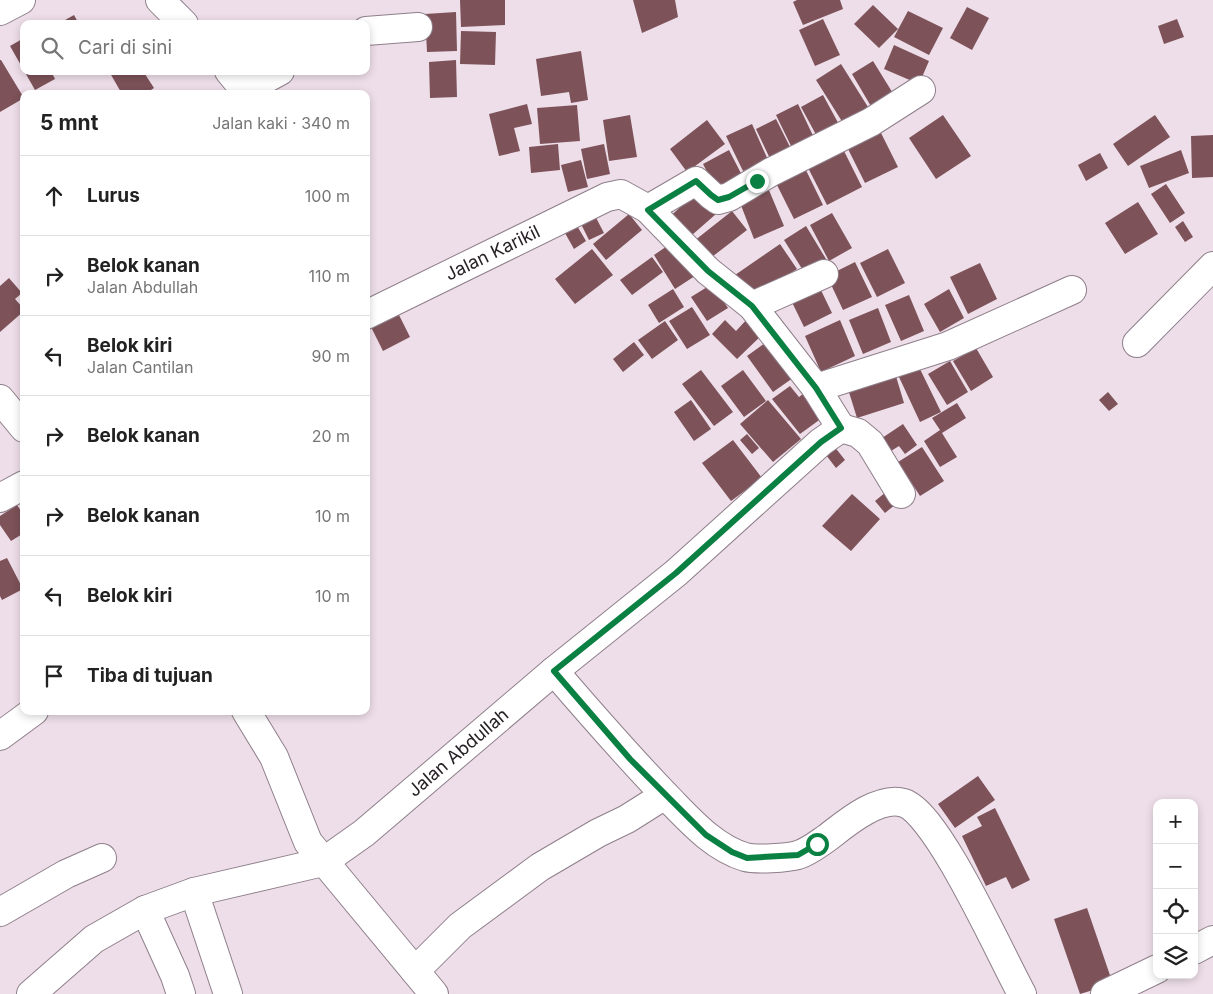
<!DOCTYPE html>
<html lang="id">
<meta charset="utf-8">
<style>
:root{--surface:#fff;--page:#f6f6f6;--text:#222;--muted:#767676;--line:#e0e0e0}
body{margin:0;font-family:Inter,sans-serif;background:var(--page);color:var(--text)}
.controls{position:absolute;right:15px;bottom:15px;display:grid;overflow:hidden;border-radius:10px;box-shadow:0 2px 8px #0003}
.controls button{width:45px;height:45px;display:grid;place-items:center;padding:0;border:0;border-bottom:1px solid var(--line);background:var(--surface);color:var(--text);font:25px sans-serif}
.stop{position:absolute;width:15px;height:15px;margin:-11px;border:4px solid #0b8043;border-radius:50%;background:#fff}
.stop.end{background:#0b8043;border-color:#fff;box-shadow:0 1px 5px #0008}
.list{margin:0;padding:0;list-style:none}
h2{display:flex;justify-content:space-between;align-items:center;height:65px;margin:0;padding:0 20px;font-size:21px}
h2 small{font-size:16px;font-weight:400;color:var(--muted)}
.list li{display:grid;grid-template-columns:32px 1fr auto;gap:15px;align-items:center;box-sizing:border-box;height:80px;padding:0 20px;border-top:1px solid var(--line)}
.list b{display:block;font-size:19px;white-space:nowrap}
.list p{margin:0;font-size:16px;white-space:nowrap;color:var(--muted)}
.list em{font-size:16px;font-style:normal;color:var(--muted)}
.icon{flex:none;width:28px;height:28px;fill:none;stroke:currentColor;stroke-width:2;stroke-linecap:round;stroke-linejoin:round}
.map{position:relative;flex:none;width:1213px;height:994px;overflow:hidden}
.search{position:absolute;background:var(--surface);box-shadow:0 2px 8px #0003;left:20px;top:20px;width:350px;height:55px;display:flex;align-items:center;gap:12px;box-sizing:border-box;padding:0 18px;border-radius:10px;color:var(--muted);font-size:19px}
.panel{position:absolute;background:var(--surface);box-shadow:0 2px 8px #0003;left:20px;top:90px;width:350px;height:625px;border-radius:10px}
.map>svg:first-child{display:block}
.building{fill:#7d5259}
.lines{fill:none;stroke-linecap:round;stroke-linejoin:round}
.minor-casing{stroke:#8e7f8a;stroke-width:30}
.minor{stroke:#fff;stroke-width:28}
.route{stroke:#0b8043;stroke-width:6}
.labels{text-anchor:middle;stroke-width:5;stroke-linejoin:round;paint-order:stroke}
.street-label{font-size:18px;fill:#282226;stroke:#fff}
</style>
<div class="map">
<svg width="1213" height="994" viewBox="0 0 1213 994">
<rect width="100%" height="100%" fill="#eedee9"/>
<!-- building -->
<path class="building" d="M 460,0 L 505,0 L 505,25 L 461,27 Z
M 633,0 L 675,0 L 678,17 L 642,33 Z
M 797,0 L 840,0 L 843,9 L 803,25 L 793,2 Z
M 873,5 L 898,29 L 879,48 L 854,24 Z
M 967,7 L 989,18 L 972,50 L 950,38 Z
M 908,11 L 943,28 L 929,55 L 894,37 Z
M 456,12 L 457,51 L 427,52 L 425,14 Z
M 74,15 L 79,24 L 58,24 Z
M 823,19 L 840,55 L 815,66 L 799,30 Z
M 1177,19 L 1184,37 L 1164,44 L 1158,26 Z
M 461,31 L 496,32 L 495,65 L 460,64 Z
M 24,38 L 24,71 L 51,71 L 55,79 L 35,90 L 10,46 Z
M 894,45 L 929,61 L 919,84 L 884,69 Z
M 581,51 L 588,100 L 571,103 L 569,92 L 541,96 L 536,59 Z
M 0,60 L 1,60 L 24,98 L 0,112 Z
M 456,60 L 457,97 L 430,98 L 429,62 Z
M 873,61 L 894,95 L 872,108 L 852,74 Z
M 841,64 L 868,107 L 843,123 L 816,80 Z
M 113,71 L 143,71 L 154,88 L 145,94 L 122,94 L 110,73 Z
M 823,95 L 842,130 L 820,142 L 801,107 Z
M 527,104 L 532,124 L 514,128 L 520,151 L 499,156 L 489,114 Z
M 798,104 L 816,142 L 794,152 L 776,115 Z
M 577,105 L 580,141 L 540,144 L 537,108 Z
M 630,115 L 637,157 L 609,161 L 603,120 Z
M 943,115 L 971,156 L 936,179 L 909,138 Z
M 1155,115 L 1170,137 L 1128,166 L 1113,144 Z
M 776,119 L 794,155 L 773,165 L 756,129 Z
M 707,120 L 725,144 L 687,172 L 670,149 Z
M 752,124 L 768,160 L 743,171 L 726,136 Z
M 877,125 L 898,167 L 865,183 L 844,141 Z
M 1213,135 L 1213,177 L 1192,178 L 1191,136 Z
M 840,143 L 862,187 L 827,205 L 804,160 Z
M 558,144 L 560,170 L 531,173 L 529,147 Z
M 604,144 L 610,174 L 587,179 L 581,149 Z
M 729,150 L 746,183 L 720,197 L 703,164 Z
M 1181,150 L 1189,173 L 1149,188 L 1140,166 Z
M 1100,153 L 1108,168 L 1086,181 L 1078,165 Z
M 581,160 L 588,187 L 568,192 L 561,165 Z
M 801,160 L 823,205 L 794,219 L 772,175 Z
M 766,183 L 784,226 L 754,239 L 737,195 Z
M 1166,184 L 1185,213 L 1170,223 L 1151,194 Z
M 697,192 L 716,214 L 684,242 L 665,221 Z
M 1138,202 L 1158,234 L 1125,254 L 1105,223 Z
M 732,211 L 747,230 L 708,260 L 694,241 Z
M 593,212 L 604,233 L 589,240 L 579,220 Z
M 832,213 L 852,248 L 829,261 L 810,225 Z
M 629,214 L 642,230 L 606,260 L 593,244 Z
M 573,219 L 586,241 L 574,249 L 561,226 Z
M 1183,221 L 1193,237 L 1185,242 L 1175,227 Z
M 806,226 L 826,259 L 804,272 L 784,240 Z
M 676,240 L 698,274 L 675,289 L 654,255 Z
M 780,244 L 797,269 L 752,299 L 735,275 Z
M 592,249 L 613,275 L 575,304 L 555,279 Z
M 888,249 L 905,283 L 877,297 L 860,263 Z
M 652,257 L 663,272 L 632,295 L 620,280 Z
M 855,262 L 872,297 L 843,310 L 827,276 Z
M 980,263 L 997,299 L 968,314 L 950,277 Z
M 9,278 L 22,293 L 15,299 L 24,309 L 24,311 L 0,332 L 0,286 Z
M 817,282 L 832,313 L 804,327 L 789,296 Z
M 712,284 L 728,308 L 707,321 L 691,297 Z
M 673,289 L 684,307 L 659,323 L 648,305 Z
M 949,289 L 964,318 L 940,332 L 924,304 Z
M 909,295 L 924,331 L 901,341 L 885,305 Z
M 692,307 L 710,335 L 687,349 L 669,321 Z
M 878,308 L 891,342 L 863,354 L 849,320 Z
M 397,311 L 410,337 L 383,351 L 370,325 Z
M 750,316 L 766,331 L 737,359 L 712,334 L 725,320 L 736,331 Z
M 840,320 L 855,356 L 821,372 L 805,336 Z
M 665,321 L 678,340 L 652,359 L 638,340 Z
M 634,342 L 644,355 L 623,372 L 613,359 Z
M 765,343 L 800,373 L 773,392 L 747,356 Z
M 976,348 L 993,377 L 971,391 L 953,361 Z
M 950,361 L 968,392 L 947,405 L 928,374 Z
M 919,367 L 941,412 L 920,422 L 899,377 Z
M 701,370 L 733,412 L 714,426 L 682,384 Z
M 743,370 L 766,401 L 744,417 L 721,386 Z
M 895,373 L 904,403 L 857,418 L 848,389 Z
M 790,386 L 799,397 L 812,387 L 822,418 L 800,434 L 772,399 Z
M 1108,392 L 1118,404 L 1109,411 L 1099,400 Z
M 691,400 L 711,429 L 694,441 L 674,412 Z
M 768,400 L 801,439 L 773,462 L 740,424 Z
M 957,403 L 966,418 L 942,433 L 957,457 L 940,467 L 924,441 L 940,430 L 932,418 Z
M 903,424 L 917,445 L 905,454 L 899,446 L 891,451 L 882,438 Z
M 747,434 L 759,448 L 752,454 L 740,440 Z
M 733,440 L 762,478 L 731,501 L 702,463 Z
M 830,441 L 845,460 L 836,468 L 826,455 Z
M 922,447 L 944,481 L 920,496 L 898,462 Z
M 892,487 L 902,499 L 885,513 L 875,501 Z
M 852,494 L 880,519 L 851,551 L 822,526 Z
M 17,505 L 24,515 L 24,533 L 11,541 L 0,525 L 0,516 Z
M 7,558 L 23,589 L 2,600 L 0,596 L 0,561 Z
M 978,776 L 995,800 L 955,828 L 938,804 Z
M 995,808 L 1030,880 L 1012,889 L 1006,877 L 986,886 L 962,836 L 982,826 L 977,817 Z
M 1087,908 L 1113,984 L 1080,994 L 1054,919 Z"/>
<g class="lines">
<defs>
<g id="minor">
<path d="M 160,0 L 184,24"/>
<path d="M 0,11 L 21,0"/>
<path d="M 366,31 L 418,27"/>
<path d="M 229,71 L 248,94"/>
<path d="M 245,90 L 280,71"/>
<path d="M 648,209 L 696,181 L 711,195 L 718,200 L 729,197 L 771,172 L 871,122 L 921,90"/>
<path d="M 752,306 L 824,274"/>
<path id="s1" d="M 366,315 L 607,197 L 621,194 L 648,209 L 708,271 L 752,306 L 816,388 L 841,428"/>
<path d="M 1137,343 L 1213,266"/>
<path d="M 816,388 L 948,346 L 1072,290"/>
<path d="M 0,399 L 24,428"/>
<path d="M 841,428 L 858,433 L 870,443 L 901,494"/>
<path d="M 0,498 L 24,485"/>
<path d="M 554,671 C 590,713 627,755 665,795 C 688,818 712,847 745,857 C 756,860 787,858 798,855 C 808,852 818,844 827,838 C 845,824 879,795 904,803 C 938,814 1002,958 1022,994"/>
<path d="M 246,711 L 274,757 L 308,842 L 434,994"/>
<path d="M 0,736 L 34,711"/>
<path d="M 194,892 L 228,994"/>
<path d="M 145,910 L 175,976 L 181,994"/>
<path d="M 0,912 L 66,874 L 102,858"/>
<path d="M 1194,950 L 1213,940"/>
<path d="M 415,971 L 460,926 L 540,867 L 598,833 L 627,819 L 665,795"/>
<path id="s2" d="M 31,994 L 94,939 L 145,910 L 194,892 L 323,862 L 364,833 L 554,671 L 676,573 L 821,442 L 841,428"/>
<path d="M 1105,994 L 1157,969"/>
</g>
</defs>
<!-- minor casing -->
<use href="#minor" class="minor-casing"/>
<!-- minor -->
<use href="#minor" class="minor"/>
</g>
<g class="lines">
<!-- route -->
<path class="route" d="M 757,181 L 729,197 L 718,200 L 711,195 L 696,181 L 648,210 L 708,271 L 752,306 L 816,388 L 841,428 L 821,442 L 676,573 L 554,671 L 630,759 L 706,835 L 732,852 L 747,858 L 798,855 L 817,844"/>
</g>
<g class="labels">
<!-- street labels -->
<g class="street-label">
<text dy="6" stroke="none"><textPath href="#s1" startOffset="141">Jalan Karikil</textPath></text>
<text dy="6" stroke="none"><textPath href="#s2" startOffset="501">Jalan Abdullah</textPath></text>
</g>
</g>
</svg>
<div class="controls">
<button>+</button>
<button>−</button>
<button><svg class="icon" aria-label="locate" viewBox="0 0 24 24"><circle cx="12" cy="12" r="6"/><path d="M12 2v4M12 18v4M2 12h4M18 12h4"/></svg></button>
<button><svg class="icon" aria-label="layers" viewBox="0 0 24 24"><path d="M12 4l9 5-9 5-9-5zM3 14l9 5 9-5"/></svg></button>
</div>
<div class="stop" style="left:817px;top:844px"></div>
<div class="stop end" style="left:757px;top:181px"></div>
<div class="search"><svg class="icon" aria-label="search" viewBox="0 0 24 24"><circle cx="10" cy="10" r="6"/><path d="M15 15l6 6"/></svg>Cari di sini</div>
<section class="panel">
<h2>5 mnt<small>Jalan kaki · 340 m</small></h2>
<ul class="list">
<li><svg class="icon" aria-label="ahead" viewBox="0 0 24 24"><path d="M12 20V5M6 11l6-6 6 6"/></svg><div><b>Lurus</b></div><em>100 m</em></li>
<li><svg class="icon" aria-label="right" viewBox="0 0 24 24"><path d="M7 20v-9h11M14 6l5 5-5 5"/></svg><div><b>Belok kanan</b><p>Jalan Abdullah</p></div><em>110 m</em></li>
<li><svg class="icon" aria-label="left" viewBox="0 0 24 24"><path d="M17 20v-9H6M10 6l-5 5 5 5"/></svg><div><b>Belok kiri</b><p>Jalan Cantilan</p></div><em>90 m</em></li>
<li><svg class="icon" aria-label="right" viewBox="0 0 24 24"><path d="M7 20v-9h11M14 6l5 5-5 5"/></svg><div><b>Belok kanan</b></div><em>20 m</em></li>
<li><svg class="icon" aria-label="right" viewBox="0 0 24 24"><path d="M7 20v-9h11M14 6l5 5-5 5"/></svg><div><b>Belok kanan</b></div><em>10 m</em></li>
<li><svg class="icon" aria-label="left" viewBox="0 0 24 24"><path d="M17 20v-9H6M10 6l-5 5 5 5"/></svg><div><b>Belok kiri</b></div><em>10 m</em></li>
<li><svg class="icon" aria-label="arrive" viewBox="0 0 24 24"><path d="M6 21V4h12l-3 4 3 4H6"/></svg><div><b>Tiba di tujuan</b></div></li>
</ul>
</section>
</div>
